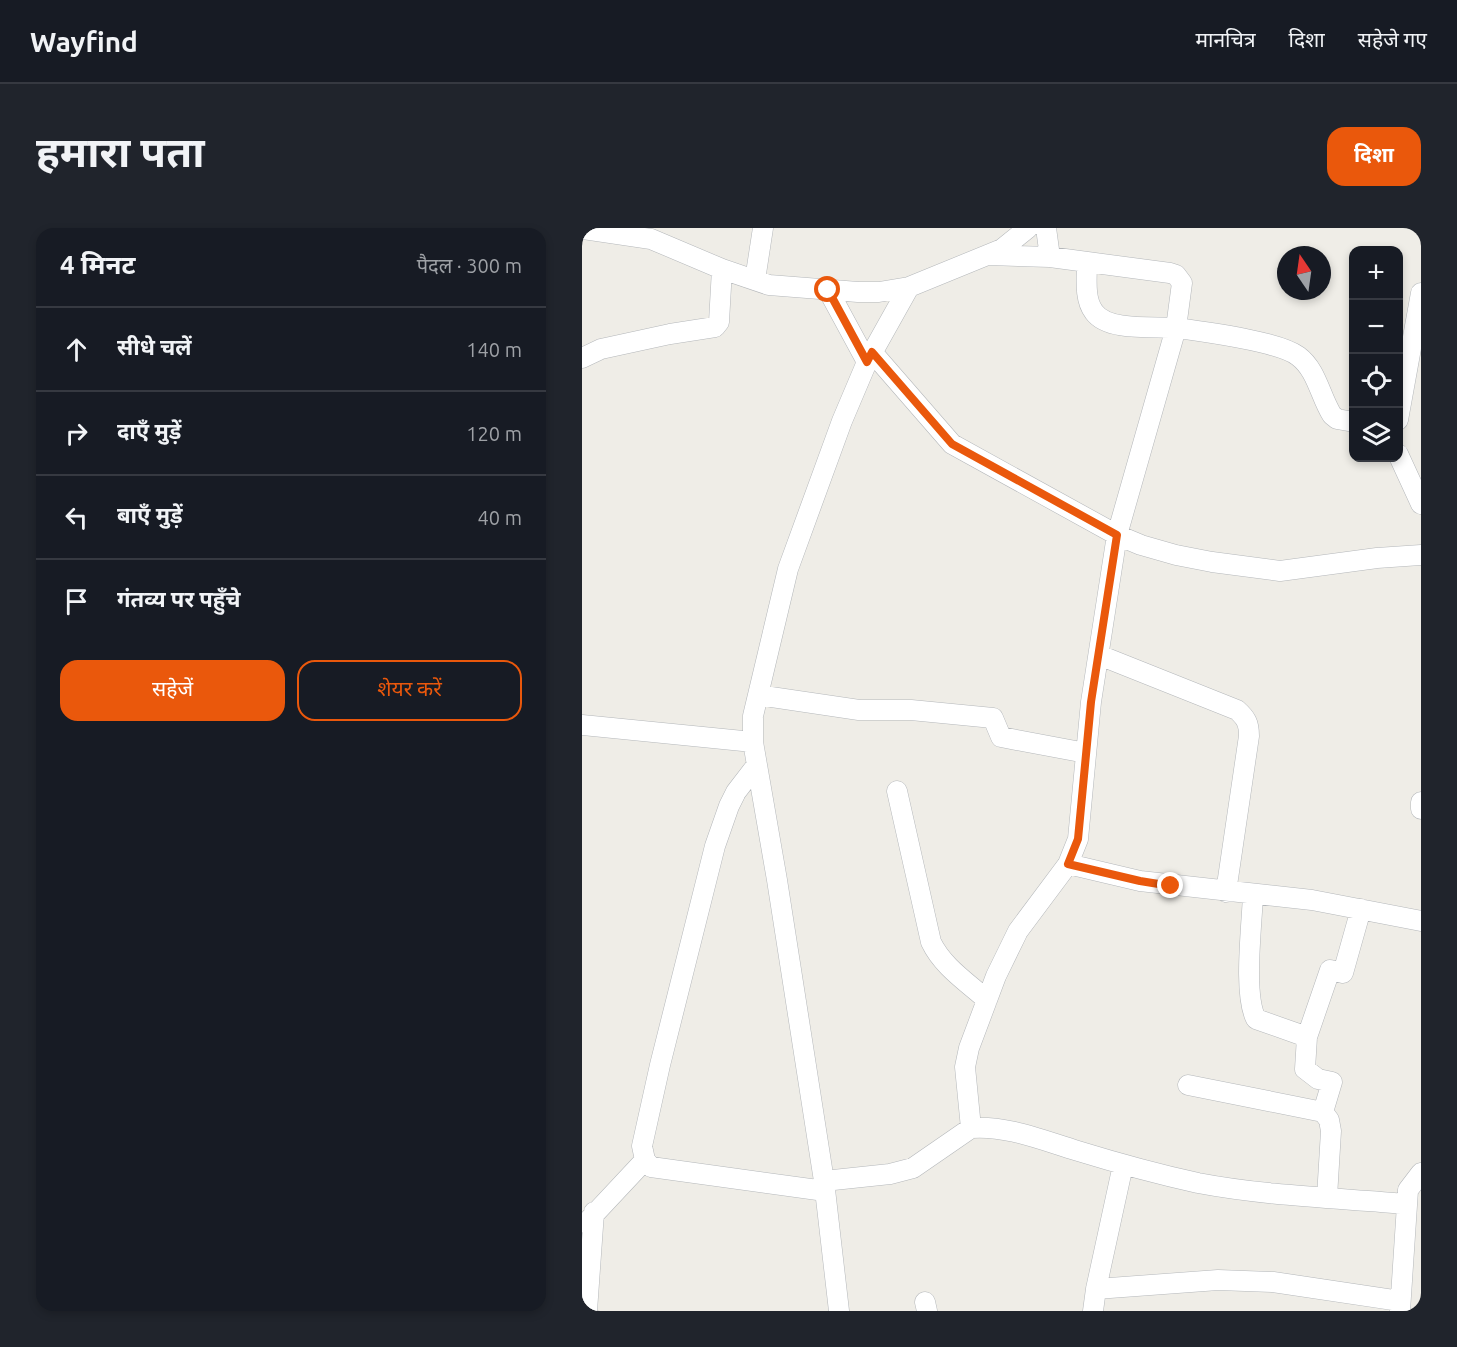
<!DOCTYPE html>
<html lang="hi">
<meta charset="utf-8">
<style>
:root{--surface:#171b24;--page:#20242c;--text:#f1f3f6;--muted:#9ea1a6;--line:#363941;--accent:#ea580c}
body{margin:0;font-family:Ubuntu,"Noto Sans Devanagari",sans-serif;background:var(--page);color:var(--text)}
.controls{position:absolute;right:18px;top:18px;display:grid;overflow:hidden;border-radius:12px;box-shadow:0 3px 9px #0003}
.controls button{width:54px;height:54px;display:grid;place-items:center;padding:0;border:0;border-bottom:2px solid var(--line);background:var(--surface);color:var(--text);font:30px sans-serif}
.compass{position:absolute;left:695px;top:18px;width:54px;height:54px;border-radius:50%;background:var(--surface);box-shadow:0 3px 9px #0003;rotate:347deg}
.stop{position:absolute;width:18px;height:18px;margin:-14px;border:4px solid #ea580c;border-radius:50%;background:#fff}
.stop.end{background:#ea580c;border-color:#fff;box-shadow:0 2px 6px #0008}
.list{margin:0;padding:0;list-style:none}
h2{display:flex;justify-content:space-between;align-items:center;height:78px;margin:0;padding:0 24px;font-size:26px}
h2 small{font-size:20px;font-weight:400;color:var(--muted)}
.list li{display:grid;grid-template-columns:39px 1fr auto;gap:18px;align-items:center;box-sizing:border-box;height:84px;padding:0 24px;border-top:2px solid var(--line)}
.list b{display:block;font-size:22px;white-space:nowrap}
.list em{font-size:20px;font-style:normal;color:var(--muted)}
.actions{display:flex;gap:12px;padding:18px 24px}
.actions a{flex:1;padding:14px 0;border:2px solid var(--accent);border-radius:18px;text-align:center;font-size:21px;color:var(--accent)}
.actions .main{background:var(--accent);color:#fff}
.icon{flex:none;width:33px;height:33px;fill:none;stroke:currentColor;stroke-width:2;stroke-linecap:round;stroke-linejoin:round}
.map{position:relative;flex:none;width:839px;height:1083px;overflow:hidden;border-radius:18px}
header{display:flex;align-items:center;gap:36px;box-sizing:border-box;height:84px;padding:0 30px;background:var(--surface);border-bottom:2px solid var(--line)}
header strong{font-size:28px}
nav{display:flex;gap:33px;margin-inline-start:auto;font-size:21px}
.intro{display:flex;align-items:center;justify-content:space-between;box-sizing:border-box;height:144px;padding:0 36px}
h1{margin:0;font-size:42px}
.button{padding:15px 27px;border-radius:18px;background:var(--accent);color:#fff;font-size:21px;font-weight:700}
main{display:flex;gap:36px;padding:0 36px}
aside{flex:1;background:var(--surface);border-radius:18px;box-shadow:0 3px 9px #0003}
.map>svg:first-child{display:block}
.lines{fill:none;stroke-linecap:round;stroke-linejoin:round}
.minor-casing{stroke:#b4b7ba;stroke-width:21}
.minor{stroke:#fff;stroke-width:20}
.route{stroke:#ea580c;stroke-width:8}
</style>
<header>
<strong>Wayfind</strong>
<nav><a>मानचित्र</a><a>दिशा</a><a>सहेजे गए</a></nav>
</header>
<div class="intro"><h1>हमारा पता</h1><a class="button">दिशा</a></div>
<main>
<aside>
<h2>4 मिनट<small>पैदल · 300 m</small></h2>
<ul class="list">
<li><svg class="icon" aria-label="ahead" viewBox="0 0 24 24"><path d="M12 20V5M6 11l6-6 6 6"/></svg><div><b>सीधे चलें</b></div><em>140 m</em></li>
<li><svg class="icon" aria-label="right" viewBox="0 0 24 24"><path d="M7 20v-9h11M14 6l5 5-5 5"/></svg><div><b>दाएँ मुड़ें</b></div><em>120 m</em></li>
<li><svg class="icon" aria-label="left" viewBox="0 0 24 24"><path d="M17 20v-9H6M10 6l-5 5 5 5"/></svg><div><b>बाएँ मुड़ें</b></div><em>40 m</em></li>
<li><svg class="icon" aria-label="arrive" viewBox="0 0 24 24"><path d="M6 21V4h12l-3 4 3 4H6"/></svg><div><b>गंतव्य पर पहुँचे</b></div></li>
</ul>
<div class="actions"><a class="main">सहेजें</a><a>शेयर करें</a></div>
</aside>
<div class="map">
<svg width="839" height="1083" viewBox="0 0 839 1083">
<rect width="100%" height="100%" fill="#efede7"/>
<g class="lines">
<defs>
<path id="minor" d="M 0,1 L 69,11 L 140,41 L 187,57 L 276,64 L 297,64 L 327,59 L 420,21 L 446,0
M 407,27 L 468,29 L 464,0
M 505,35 C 505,50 502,71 512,84 C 526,104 573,98 595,100 C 622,104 696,113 716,128 C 735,142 738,168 750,187 L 755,191 L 772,194
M 173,52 L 181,0
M 246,62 L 285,134
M 290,124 L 370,216 L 535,307 L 559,317 L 594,327 L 630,334 L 698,343 L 795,330 L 839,327
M 0,130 L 19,121 L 88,106 L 133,99 L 137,94 L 140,41
M 816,192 L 839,65
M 816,226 L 839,276
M 517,427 L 655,482 C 664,490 667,495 667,508 L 644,664
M 176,467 L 277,482 L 329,482 L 411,490 L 419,509 L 504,525
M 0,497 L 171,514
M 174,538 L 154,564 L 147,578 L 133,618 L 78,837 L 60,918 L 63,932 L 69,939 L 243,963
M 315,563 L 349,714 C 361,739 385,754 405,772
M 839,574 L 839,581
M 486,636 L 558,653 L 730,672 L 839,693
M 671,666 C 670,697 661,766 674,791 L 725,809 L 723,841 L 736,851 L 750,854 L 741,884
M 725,809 L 748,742 L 761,745 L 779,681
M 606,857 L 741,884 L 747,892 L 749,903 L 745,969
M 389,900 L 383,839 L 387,820 L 414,748 L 436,703 L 486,636 L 496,611 L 509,474 L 535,307 L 594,100 L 600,55 L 594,47 L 588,45 L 468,29
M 242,953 L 308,946 L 331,940 L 389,900 C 425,897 462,913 496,923 C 535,935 575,946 616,955 C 684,968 756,970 825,976
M 4,995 L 63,932
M 514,1061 L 636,1052 L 691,1054 L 818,1073
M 343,1074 L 345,1083
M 5,1083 L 12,984
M 257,1083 L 242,953 L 195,652 L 171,514 L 171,488 L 206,341 L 260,193 L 285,134 L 327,59
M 511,1083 L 514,1061 L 541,937
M 818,1083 L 826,962 L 839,945"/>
</defs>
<!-- minor casing -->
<use href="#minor" class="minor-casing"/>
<!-- minor -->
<use href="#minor" class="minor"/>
</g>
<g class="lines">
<!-- route -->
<path class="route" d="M 246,62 L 285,134 L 290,124 L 370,216 L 535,307 L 509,474 L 496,611 L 486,636 L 558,653 L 589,658"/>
</g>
</svg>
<div class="controls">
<button>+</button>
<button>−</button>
<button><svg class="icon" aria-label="locate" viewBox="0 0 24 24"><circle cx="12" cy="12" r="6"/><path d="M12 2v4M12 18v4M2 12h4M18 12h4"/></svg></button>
<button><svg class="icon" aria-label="layers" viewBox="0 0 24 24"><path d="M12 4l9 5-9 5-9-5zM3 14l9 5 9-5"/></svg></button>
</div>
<svg class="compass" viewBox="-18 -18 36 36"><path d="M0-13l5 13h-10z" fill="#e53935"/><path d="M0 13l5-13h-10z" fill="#9ea1a6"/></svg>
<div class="stop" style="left:246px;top:62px"></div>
<div class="stop end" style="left:589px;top:658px"></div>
</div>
</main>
